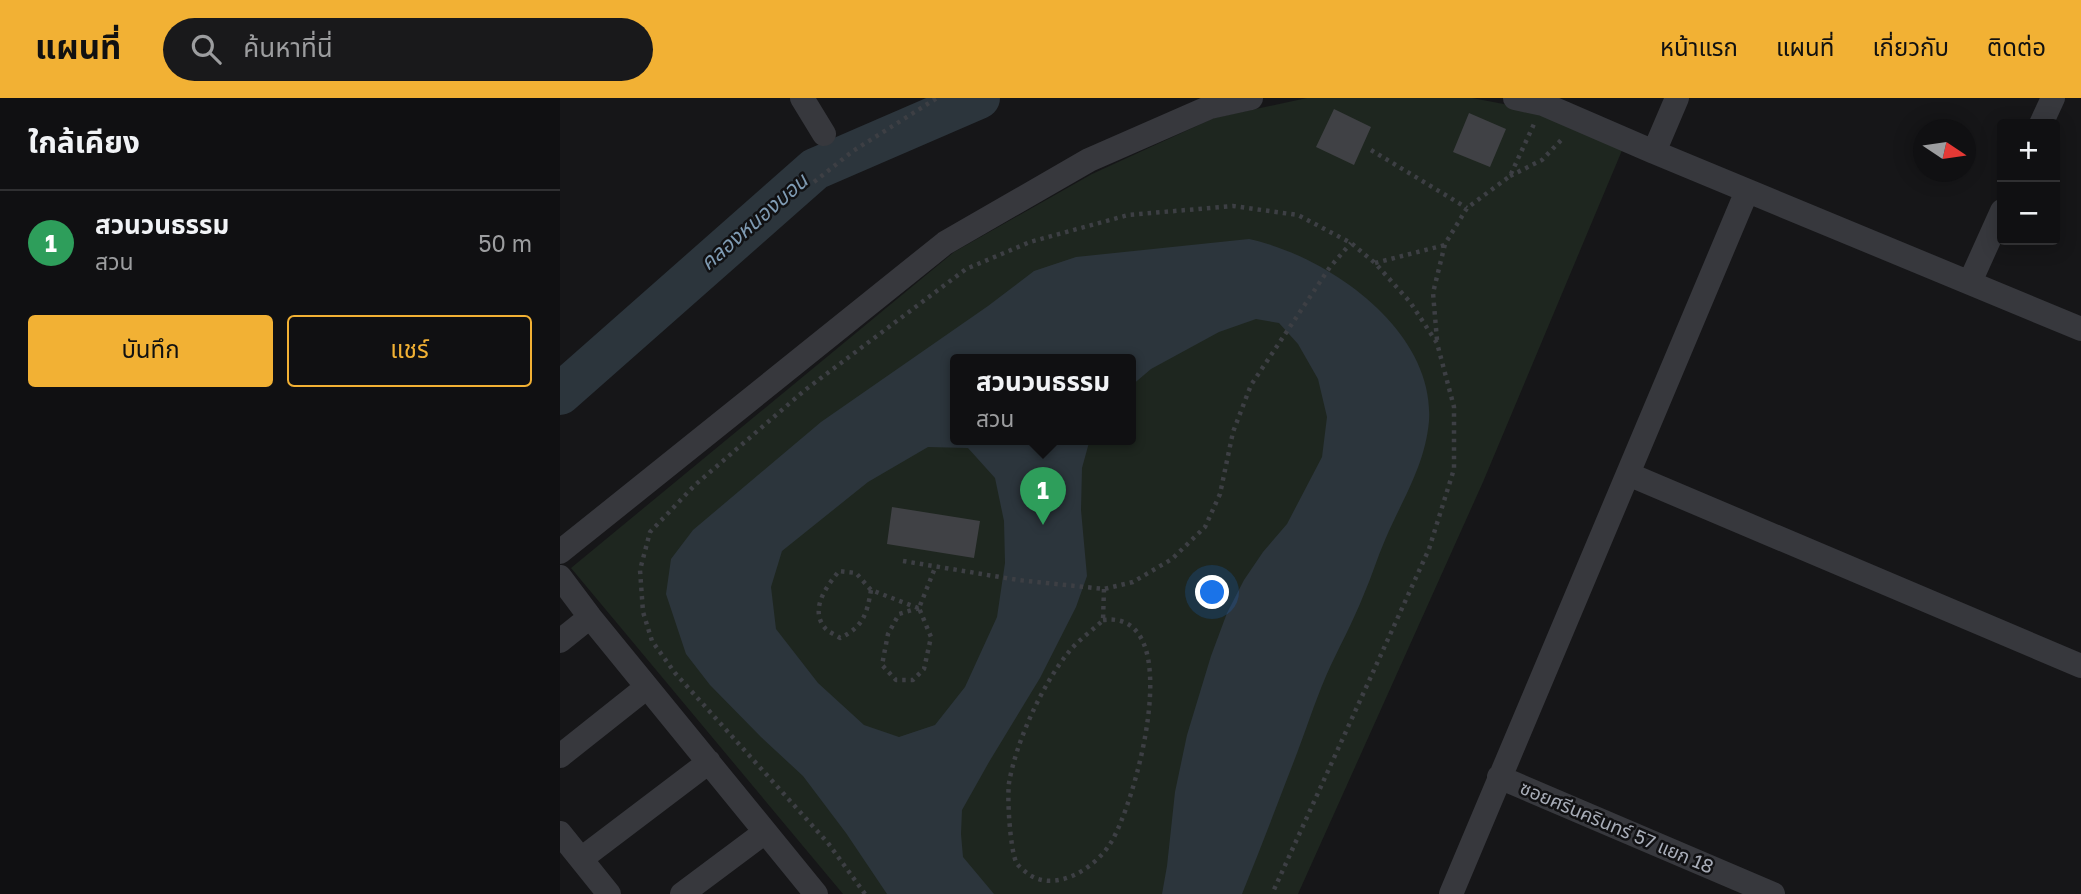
<!DOCTYPE html>
<html lang="th">
<meta charset="utf-8">
<style>
:root{--surface:#101012;--page:#19191b;--text:#f1f3f6;--muted:#9c9d9f;--line:#303032;--accent:#f2b134}
body{margin:0;font-family:"Golos Text","Noto Sans Thai",sans-serif;background:var(--page);color:var(--text)}
.controls{position:absolute;right:21px;top:21px;display:grid;overflow:hidden;border-radius:7px;box-shadow:0 4px 18px #0003}
.controls button{width:63px;height:63px;display:grid;place-items:center;padding:0;border:0;border-bottom:2px solid var(--line);background:var(--surface);color:var(--text);font:35px sans-serif}
.compass{position:absolute;left:1353px;top:21px;width:63px;height:63px;border-radius:50%;background:var(--surface);box-shadow:0 4px 18px #0003;rotate:103deg}
.you{position:absolute;left:653px;top:495px;width:24px;height:24px;margin:-18px;border:5px solid #fff;border-radius:50%;background:#1a73e8;box-shadow:0 0 0 10px #1a73e833}
.badge{display:grid;place-items:center;width:46px;height:46px;border-radius:50%;background:var(--accent);color:#fff;font-size:23px;font-weight:700}
.pin{position:absolute;translate:-50% -58px;filter:drop-shadow(0 2px 4px #0008)}
.pin::after{content:'';position:absolute;top:37px;width:24px;height:21px;background:inherit;clip-path:polygon(0 0,100% 0,50% 100%)}
.popup{position:absolute;left:390px;top:256px;width:186px;height:91px;box-sizing:border-box;display:grid;place-content:center;border-radius:7px;background:var(--surface);filter:drop-shadow(0 2px 5px #0005);font-size:23px;white-space:nowrap;color:var(--muted)}
.popup b{font-size:26px;color:var(--text)}
.popup::after{content:'';position:absolute;left:50%;top:100%;margin-left:-14px;border:14px solid transparent;border-top-color:var(--surface)}
.list{margin:0;padding:0;list-style:none}
h2{display:flex;justify-content:space-between;align-items:center;height:91px;margin:0;padding:0 28px;font-size:30px}
h2 small{font-size:23px;font-weight:400;color:var(--muted)}
.list li{display:grid;grid-template-columns:46px 1fr auto;gap:21px;align-items:center;box-sizing:border-box;height:105px;padding:0 28px;border-top:2px solid var(--line)}
.list b{display:block;font-size:26px;white-space:nowrap}
.list p{margin:0;font-size:23px;white-space:nowrap;color:var(--muted)}
.list em{font-size:23px;font-style:normal;color:var(--muted)}
.actions{display:flex;gap:14px;padding:21px 28px}
.actions a{flex:1;padding:16px 0;border:2px solid var(--accent);border-radius:7px;text-align:center;font-size:24px;color:var(--accent)}
.actions .main{background:var(--accent);color:#111}
.icon{flex:none;width:38px;height:38px;fill:none;stroke:currentColor;stroke-width:2;stroke-linecap:round;stroke-linejoin:round}
.map{position:relative;flex:none;width:1521px;height:796px;overflow:hidden}
header{display:flex;align-items:center;gap:42px;box-sizing:border-box;height:98px;padding:0 35px;background:var(--accent);color:#111}
header strong{font-size:33px}
nav{display:flex;gap:38px;margin-inline-start:auto;font-size:24px}
.search{width:490px;height:63px;background:var(--page);display:flex;align-items:center;gap:18px;box-sizing:border-box;padding:0 24px;border-radius:38px;color:var(--muted);font-size:26px}
main{display:flex}
aside{flex:1;background:var(--surface)}
.map>svg:first-child{display:block}
.green{fill:#1e261f;fill-rule:evenodd}
.water{fill:#2c353c;fill-rule:evenodd}
.lines{fill:none;stroke-linecap:round;stroke-linejoin:round}
.river{stroke:#2c353c;stroke-width:42}
.building{fill:#404145}
.path{stroke:#3d3f44;stroke-width:4.5;stroke-dasharray:3.5 5;stroke-linecap:butt}
.minor{stroke:#37383d;stroke-width:24}
.labels{text-anchor:middle;stroke-width:5;stroke-linejoin:round;paint-order:stroke}
.street-label{font-size:19px;fill:#a8adb8;stroke:#111113}
.water-label{font-size:21px;font-style:italic;fill:#7f9bb3;stroke:#111113}
</style>
<header>
<strong>แผนที่</strong>
<div class="search"><svg class="icon" aria-label="search" viewBox="0 0 24 24"><circle cx="10" cy="10" r="6"/><path d="M15 15l6 6"/></svg>ค้นหาที่นี่</div>
<nav><a>หน้าแรก</a><a>แผนที่</a><a>เกี่ยวกับ</a><a>ติดต่อ</a></nav>
</header>
<main>
<aside>
<h2>ใกล้เคียง<small></small></h2>
<ul class="list">
<li><span class="badge" style="background:#2e9e5b">1</span><div><b>สวนวนธรรม</b><p>สวน</p></div><em>50 m</em></li>
</ul>
<div class="actions"><a class="main">บันทึก</a><a>แชร์</a></div>
</aside>
<div class="map">
<svg width="1521" height="796" viewBox="0 0 1521 796">
<rect width="100%" height="100%" fill="#161618"/>
<!-- green -->
<path class="green" d="M 747,0 L 912,0 L 975,12 L 1063,50 L 923,384 L 738,796 L 283,796 L 11,470 L 394,154 L 532,76 L 654,20 ZM 396,261 L 570,261 L 570,341 L 396,341 Z"/>
<!-- water -->
<path class="water" d="M 689,141 C 768,158 875,232 869,323 C 865,368 842,402 825,442 C 817,460 812,478 804,496 C 793,524 778,551 766,578 C 754,606 745,635 734,663 C 717,707 700,752 682,796 L 602,796 L 607,768 L 615,694 L 627,637 L 651,558 L 667,515 L 684,482 L 703,454 L 727,426 L 762,359 L 767,319 L 758,281 L 738,246 L 719,225 L 696,221 L 659,234 L 591,271 L 571,288 L 570,261 L 396,261 L 396,341 L 530,341 L 522,370 L 521,412 L 527,478 L 516,509 L 480,580 L 429,664 L 402,712 L 401,736 L 403,759 L 434,796 L 327,796 L 286,735 L 243,678 L 201,639 L 150,587 L 126,556 L 106,496 L 111,461 L 133,432 L 261,324 L 428,208 L 474,173 L 516,159 ZM 368,349 L 408,350 L 435,380 L 444,423 L 445,465 L 437,519 L 405,589 L 375,627 L 339,639 L 304,627 L 258,585 L 216,531 L 211,489 L 222,453 L 308,384 Z"/>
<g class="lines">
<!-- river -->
<path class="river" d="M 0,296 L 255,71 L 419,0"/>
</g>
<!-- building -->
<path class="building" d="M 774,11 L 811,29 L 794,67 L 756,49 Z
M 909,15 L 946,31 L 930,69 L 893,54 Z
M 332,409 L 420,423 L 414,460 L 327,446 Z"/>
<g class="lines">
<!-- path -->
<path class="path" d="M 811,52 L 907,110
M 950,78 L 982,62 L 1004,39
M 254,84 L 293,53 L 377,0
M 815,165 L 885,147
M 877,242 L 873,195 L 885,146 L 907,110 L 950,78 L 974,26
M 343,463 L 458,482 L 544,491 L 573,484 L 612,461 L 645,429 L 660,396 L 673,334 L 691,287 L 770,169 L 791,145
M 311,492 C 307,516 303,529 280,540 C 276,537 268,534 265,530 C 249,511 267,488 279,473 L 296,475 L 311,492 L 358,510
M 359,510 L 339,516 L 328,536 L 322,567 L 336,582 L 353,582 L 364,571 L 371,539 L 359,510 L 375,470
M 543,522 C 630,511 575,708 550,746 C 534,771 494,796 467,775 C 463,772 458,768 456,764 C 450,749 447,701 449,685 C 456,644 482,587 508,555 C 517,543 532,533 543,522 L 544,491
M 305,796 L 268,745 L 115,575 L 92,543 L 83,514 L 80,472 L 90,434 L 135,387 L 245,292 L 406,171 L 470,144 L 568,117 L 673,108 L 738,117 L 791,145 L 815,165 L 850,204 L 877,245 L 894,309 L 894,371 L 869,451 L 712,796"/>
<!-- minor -->
<path class="minor" d="M 242,0 L 264,36
M 955,0 L 983,6 L 1094,54
M 1117,0 L 1094,54 L 1521,231
M 1481,26 L 1493,0
M 1410,184 L 1442,113
M 1068,376 L 1521,568
M 0,454 L 385,145 L 529,62 L 650,9 L 691,0
M 0,479 L 30,519 L 256,796
M 0,543 L 30,519
M 0,658 L 87,589
M 939,679 L 1213,796
M 0,735 L 49,796
M 21,761 L 149,664
M 122,796 L 205,734
M 891,796 L 1187,93"/>
</g>
<g class="labels">
<!-- street labels -->
<g class="street-label">
<text transform="translate(1057 729) rotate(23)" y="7">ซอยศรีนครินทร์ 57 แยก 18</text>
</g>
<!-- water labels -->
<g class="water-label">
<text transform="translate(194 124) rotate(-41)" y="7">คลองหนองบอน</text>
</g>
</g>
</svg>
<div class="controls">
<button>+</button>
<button>−</button>
</div>
<svg class="compass" viewBox="-18 -18 36 36"><path d="M0-13l5 13h-10z" fill="#e53935"/><path d="M0 13l5-13h-10z" fill="#9c9d9f"/></svg>
<div class="you"></div>
<div class="pin badge" style="left:483px;top:427px;background:#2e9e5b">1</div>
<div class="popup"><b>สวนวนธรรม</b>สวน</div>
</div>
</main>
